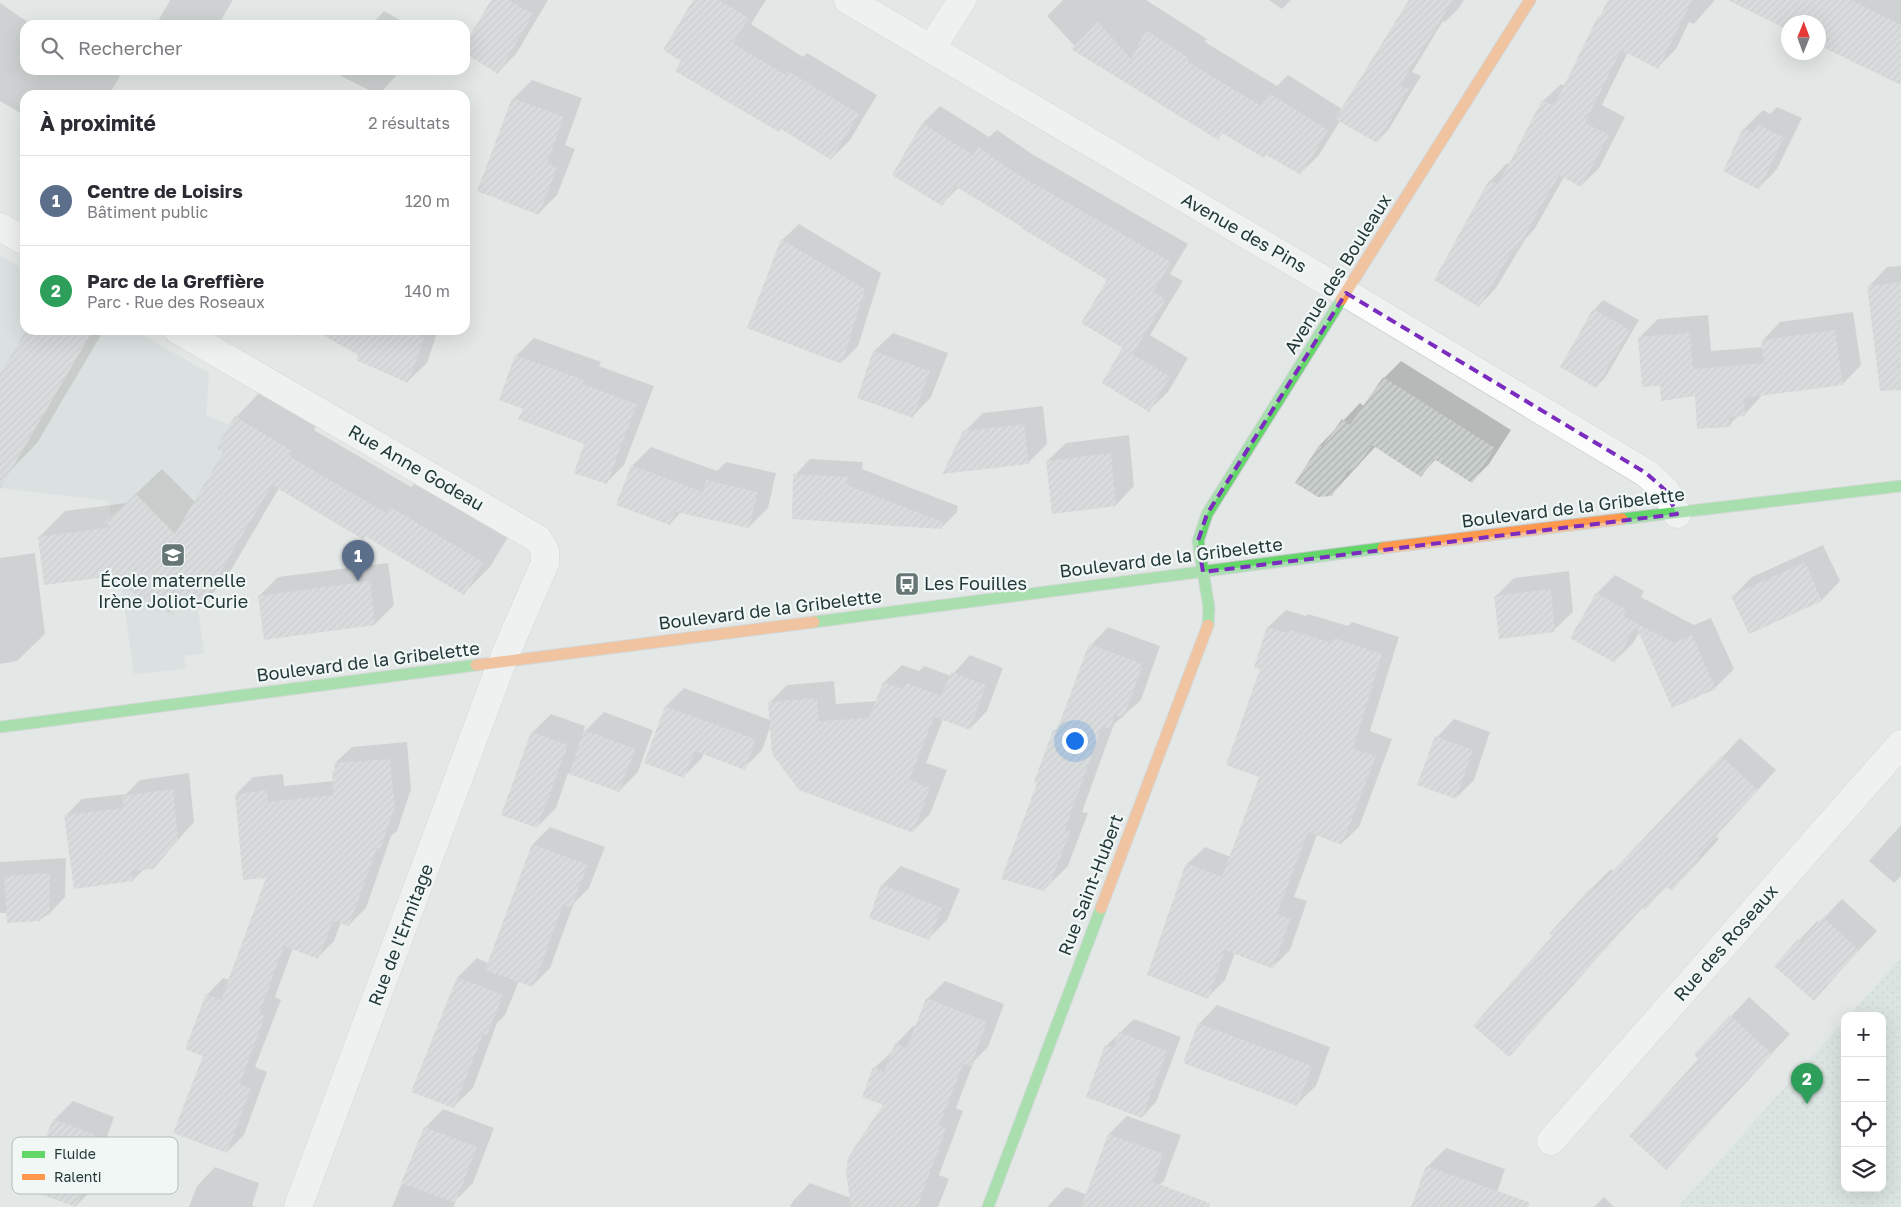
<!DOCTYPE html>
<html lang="fr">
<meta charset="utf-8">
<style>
:root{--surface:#fff;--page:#f2f2f3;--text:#2b2b33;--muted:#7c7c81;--line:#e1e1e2;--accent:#b45309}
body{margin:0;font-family:"Golos Text",sans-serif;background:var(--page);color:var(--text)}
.controls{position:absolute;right:15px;bottom:15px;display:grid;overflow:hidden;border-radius:10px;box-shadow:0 5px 20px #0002}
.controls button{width:45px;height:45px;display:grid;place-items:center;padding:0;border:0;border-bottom:1px solid var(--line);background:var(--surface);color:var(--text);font:25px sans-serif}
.compass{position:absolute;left:1781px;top:15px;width:45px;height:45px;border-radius:50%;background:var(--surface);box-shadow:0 5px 20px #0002;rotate:1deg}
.you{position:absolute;left:1074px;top:740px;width:18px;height:18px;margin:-12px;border:4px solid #fff;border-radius:50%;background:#1a73e8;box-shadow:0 0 0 8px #1a73e833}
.badge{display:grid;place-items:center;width:32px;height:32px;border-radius:50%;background:var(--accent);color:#fff;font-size:16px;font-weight:700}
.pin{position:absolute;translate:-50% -41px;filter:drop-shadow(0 1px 2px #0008)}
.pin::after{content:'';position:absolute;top:26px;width:18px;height:15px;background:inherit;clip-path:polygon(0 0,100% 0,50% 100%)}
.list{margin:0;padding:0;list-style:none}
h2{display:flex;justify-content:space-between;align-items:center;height:65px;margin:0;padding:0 20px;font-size:21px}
h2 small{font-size:16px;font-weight:400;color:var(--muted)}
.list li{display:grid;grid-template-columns:32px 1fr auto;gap:15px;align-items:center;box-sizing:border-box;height:90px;padding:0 20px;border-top:1px solid var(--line)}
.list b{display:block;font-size:19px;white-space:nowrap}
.list p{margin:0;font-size:16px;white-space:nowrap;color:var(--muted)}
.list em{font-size:16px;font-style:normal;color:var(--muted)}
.icon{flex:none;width:28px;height:28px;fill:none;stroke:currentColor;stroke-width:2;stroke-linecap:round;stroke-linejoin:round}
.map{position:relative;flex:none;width:1901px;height:1207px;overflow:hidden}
.search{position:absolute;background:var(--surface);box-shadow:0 5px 20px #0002;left:20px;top:20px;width:450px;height:55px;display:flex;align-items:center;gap:12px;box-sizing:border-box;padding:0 18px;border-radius:15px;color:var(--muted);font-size:19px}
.panel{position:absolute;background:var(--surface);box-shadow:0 5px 20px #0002;left:20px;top:90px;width:450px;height:245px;border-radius:15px}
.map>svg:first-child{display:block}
.built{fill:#d1d9d7}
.green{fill:url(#green-dots)}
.shadow{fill:#0003}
.building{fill:url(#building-hatch)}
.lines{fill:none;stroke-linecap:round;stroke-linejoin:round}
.street-casing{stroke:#c0c5c4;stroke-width:29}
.fast-casing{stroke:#c0c6c5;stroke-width:13}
.slow-casing{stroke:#c0c6c5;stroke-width:13}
.street{stroke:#fbfcfb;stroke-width:28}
.fast{stroke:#63d668;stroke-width:11}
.slow{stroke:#ff974d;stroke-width:11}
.marked{fill:none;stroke:#7b2cbf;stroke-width:4;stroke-dasharray:10 6;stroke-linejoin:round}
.labels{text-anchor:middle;stroke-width:4.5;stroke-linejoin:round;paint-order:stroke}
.street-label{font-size:18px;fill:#233838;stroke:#f1f7f5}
.poi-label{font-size:18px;fill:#233838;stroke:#f1f7f5}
.key{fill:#f1f7f5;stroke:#b3bebc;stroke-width:1}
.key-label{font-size:14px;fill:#233838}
</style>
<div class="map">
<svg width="1901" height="1207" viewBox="0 0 1901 1207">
<defs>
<pattern id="green-dots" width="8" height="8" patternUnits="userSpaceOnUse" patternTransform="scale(1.25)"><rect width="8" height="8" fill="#cedfd8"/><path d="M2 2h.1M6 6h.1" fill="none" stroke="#b1c0ba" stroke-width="1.8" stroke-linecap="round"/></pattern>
<pattern id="building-hatch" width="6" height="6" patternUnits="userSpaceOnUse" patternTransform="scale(1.25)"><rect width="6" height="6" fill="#cacfce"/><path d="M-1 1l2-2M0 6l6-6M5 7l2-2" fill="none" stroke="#adb2b2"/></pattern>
</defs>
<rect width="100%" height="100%" fill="#e3e8e7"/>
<!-- built -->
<path class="built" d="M 0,256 L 25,269 L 25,330 L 134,330 L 209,373 L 206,415 L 229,425 L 235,416 L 292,451 L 198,610 L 204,653 L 184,656 L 186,669 L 134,674 L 109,501 L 0,488 Z"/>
<!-- green -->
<path class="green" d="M 1901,957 L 1901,1207 L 1678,1207 L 1845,1020 L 1845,1188 L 1882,1188 L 1882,1016 L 1849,1016 Z"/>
<!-- shadow -->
<path class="shadow" d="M 170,0 L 233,0 L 218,25 L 156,25 Z
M 493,0 L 548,0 L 516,54 L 498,72 L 465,52 L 465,47 Z
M 695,0 L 766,0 L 751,24 L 803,57 L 807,53 L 877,95 L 850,140 L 831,159 L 781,128 L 683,60 Z
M 1063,0 L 1146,0 L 1207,39 L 1205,42 L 1277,86 L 1288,75 L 1342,109 L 1409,0 L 1464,0 L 1458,9 L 1445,22 L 1443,21 L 1412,72 L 1421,76 L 1389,129 L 1377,142 L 1340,121 L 1319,155 L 1301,173 L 1224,132 L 1218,138 L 1082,54 L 1047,16 Z
M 1269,0 L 1291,0 L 1282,9 Z
M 1609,0 L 1715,0 L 1694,24 L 1689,22 L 1676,49 L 1658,67 L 1628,52 L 1602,105 L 1625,117 L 1599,168 L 1581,186 L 1564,177 L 1534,230 L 1526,238 L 1496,288 L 1479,306 L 1490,181 L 1507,163 L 1510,165 L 1543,101 L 1561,84 L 1565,86 Z
M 1730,0 L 1901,0 L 1901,84 L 1818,22 L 1788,22 L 1788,29 Z
M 0,3 L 32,25 L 25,25 L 25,70 L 110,70 L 120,76 L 109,95 L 25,95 L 25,116 L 0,101 Z
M 384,11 L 409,25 L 371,25 Z
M 342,70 L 401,70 L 379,95 L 339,75 Z
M 532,80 L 582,98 L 565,145 L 575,149 L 557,195 L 539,213 L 513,99 Z
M 940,106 L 989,137 L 997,130 L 1032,154 L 1188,244 L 1170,274 L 1183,281 L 1150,335 L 1188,358 L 1168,392 L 1149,410 L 1123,349 L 1125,347 L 1109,279 L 959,187 L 942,204 L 893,174 L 923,123 Z
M 1777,107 L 1802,118 L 1777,169 L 1759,188 L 1744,129 L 1763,110 L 1770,114 Z
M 799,224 L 881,273 L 858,346 L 841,363 L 782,240 Z
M 1901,266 L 1901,335 L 1869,286 L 1887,267 Z
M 1603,300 L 1639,320 L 1605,378 L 1596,387 L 1594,310 Z
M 1853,312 L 1861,365 L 1843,384 L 1763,394 L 1745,414 L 1739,415 L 1729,426 L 1696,394 L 1661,384 L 1640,337 L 1658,319 L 1708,315 L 1711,351 L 1763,347 L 1762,341 L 1780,322 Z
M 28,330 L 104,330 L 37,443 L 10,471 L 0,465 L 0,377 Z
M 288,330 L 303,330 L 298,336 Z
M 317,330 L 438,330 L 427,363 L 408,381 Z
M 893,333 L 948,353 L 931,397 L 913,416 L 859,397 L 874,351 Z
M 534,338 L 601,362 L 599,366 L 654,386 L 624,465 L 606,483 L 586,444 L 525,408 L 516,356 Z
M 1401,361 L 1511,430 L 1489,464 L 1472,481 L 1436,459 L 1421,475 L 1376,446 L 1331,495 L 1297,482 L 1320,445 L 1360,403 L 1365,407 L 1384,378 Z
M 261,391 L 317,424 L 314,430 L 411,487 L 417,481 L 508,537 L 490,567 L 464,593 L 367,535 L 364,538 L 279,488 L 224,582 L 198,608 L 184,601 L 172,613 L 39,537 L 65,511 L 126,503 L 162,469 L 195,502 L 225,452 L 236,417 Z
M 1043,406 L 1047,444 L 1028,463 L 964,432 L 983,413 Z
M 1129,435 L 1134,486 L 1116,505 L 1047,461 L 1066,443 Z
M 651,447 L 717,471 L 726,462 L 776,473 L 768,508 L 749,527 L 681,512 L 670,524 L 632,466 Z
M 810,459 L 863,462 L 862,469 L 958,506 L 957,512 L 941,528 L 795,475 Z
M 1823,545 L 1840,581 L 1822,600 L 1733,596 L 1752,577 Z
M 35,553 L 45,634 L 17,661 L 0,664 L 0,558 Z
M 388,563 L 394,605 L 375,624 L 265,638 L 259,596 L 278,577 Z
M 1569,571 L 1573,612 L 1554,630 L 1495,597 L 1514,578 Z
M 1615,575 L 1644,591 L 1641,597 L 1694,625 L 1711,618 L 1734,669 L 1715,688 L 1673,706 L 1640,631 L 1633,643 L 1614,662 L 1572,637 L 1597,593 Z
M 1286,610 L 1306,616 L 1308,614 L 1348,626 L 1352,622 L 1399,637 L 1370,731 L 1392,739 L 1359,827 L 1341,844 L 1317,835 L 1294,897 L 1307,901 L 1290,950 L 1273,967 L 1235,953 L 1225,980 L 1208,997 L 1187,864 L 1205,847 L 1231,857 L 1261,776 L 1262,668 L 1256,666 L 1268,627 Z
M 1108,627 L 1160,646 L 1141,700 L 1114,724 L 1082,812 L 1088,813 L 1068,866 L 1044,890 L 1038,782 L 1054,731 L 1060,725 L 1091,645 Z
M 970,655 L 1003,668 L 987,711 L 970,729 L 943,719 L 926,763 L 947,770 L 930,814 L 913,831 L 771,725 L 762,750 L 744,768 L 704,753 L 702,758 L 684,776 L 645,762 L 666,706 L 684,688 L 770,720 L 769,703 L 787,685 L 834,681 L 836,704 L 877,701 L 884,682 L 902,665 L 919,671 L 924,666 L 951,676 Z
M 604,712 L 653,730 L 638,772 L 619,791 L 568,773 L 556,808 L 537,827 L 532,733 L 551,714 L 585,726 L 583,733 Z
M 1454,719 L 1490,732 L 1474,780 L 1456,798 L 1437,737 Z
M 1740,738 L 1776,770 L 1716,836 L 1719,839 L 1690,871 L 1672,889 L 1667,886 L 1645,909 L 1643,907 L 1508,1056 L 1592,888 L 1611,869 L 1614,872 Z
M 407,742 L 411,789 L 397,831 L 391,836 L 366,908 L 349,925 L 341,922 L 334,941 L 318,957 L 293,948 L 275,997 L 281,1000 L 255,1067 L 267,1072 L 244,1135 L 227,1152 L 205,1055 L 207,995 L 223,978 L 229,980 L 268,876 L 236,794 L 253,777 L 283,774 L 284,786 L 334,781 L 335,763 L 352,747 Z
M 189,773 L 194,822 L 153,868 L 144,869 L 133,880 L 65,816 L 82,799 L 126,794 L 140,780 Z
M 1901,825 L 1901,876 L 1894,883 L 1869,861 Z
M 550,827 L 605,847 L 589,888 L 574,903 L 550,968 L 532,986 L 519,981 L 505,1015 L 497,1023 L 473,1088 L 454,1106 L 413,1092 L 458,977 L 477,958 L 488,963 L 533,844 Z
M 66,858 L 65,897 L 49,914 L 39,920 L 8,913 L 0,913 L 0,862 Z
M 901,866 L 960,889 L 947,920 L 928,939 L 882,885 Z
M 1842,899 L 1877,931 L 1814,999 L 1776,966 L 1817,921 L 1819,923 Z
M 945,981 L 1004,1004 L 988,1047 L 974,1061 L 956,1108 L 963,1111 L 939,1175 L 949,1179 L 938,1207 L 790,1207 L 793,1201 L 810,1183 L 851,1198 L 885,1104 L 874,1068 L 893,1051 L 896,1044 L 913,1026 L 916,1027 L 927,999 Z
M 1749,997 L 1790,1034 L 1666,1168 L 1700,1058 L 1696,1054 Z
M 1217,1005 L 1330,1047 L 1316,1086 L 1297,1104 L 1199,1024 Z
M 1134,1019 L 1181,1037 L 1156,1102 L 1142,1117 L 1106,1046 Z
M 73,1101 L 114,1117 L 100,1157 L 105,1159 L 95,1187 L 76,1206 L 54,1120 Z
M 443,1109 L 494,1128 L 473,1183 L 456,1200 L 454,1207 L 392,1207 L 425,1128 Z
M 1127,1116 L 1181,1135 L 1164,1181 L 1145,1199 L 1109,1134 Z
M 1446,1148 L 1505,1169 L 1492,1207 L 1413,1207 L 1427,1167 Z
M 215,1167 L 259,1183 L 252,1205 L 255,1207 L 189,1207 L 197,1186 Z
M 1066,1187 L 1105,1201 L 1103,1207 L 1047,1207 Z
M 1604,1197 L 1614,1207 L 1594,1207 Z"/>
<!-- building -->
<path class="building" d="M 491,0 L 508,0 L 533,14 L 498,74 L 465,53 L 465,44 Z
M 693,0 L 719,0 L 749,18 L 733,43 L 785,75 L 788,71 L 859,114 L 831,160 L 781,129 L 779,132 L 675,71 L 681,61 L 663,50 Z
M 1409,0 L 1453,0 L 1400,85 L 1409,89 L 1377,143 L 1335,119 Z
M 1608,0 L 1692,0 L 1658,69 L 1621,50 L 1585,123 L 1609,135 L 1581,187 L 1559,175 L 1517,249 L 1514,248 L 1479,307 L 1434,280 L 1489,180 L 1498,185 L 1542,100 L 1554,106 L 1598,16 L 1600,17 Z
M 1728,0 L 1851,0 L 1901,25 L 1901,85 L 1818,45 L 1818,22 L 1788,22 L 1788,30 Z
M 1098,22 L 1131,59 L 1146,30 L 1189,58 L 1187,61 L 1261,106 L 1269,93 L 1328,130 L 1301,175 L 1266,155 L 1264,158 L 1222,133 L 1218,140 L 1071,49 Z
M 512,98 L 564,117 L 547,164 L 557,167 L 539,215 L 477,191 Z
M 922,123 L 973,155 L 978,147 L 1014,172 L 1171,262 L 1153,292 L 1166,299 L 1133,354 L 1081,323 L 1107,280 L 1021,228 L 1022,227 L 955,186 L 942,206 L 892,175 Z
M 1758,125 L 1784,137 L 1759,190 L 1723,171 L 1743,128 L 1753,133 Z
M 781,239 L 865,289 L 842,364 L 747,328 Z
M 1901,282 L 1901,390 L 1880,391 L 1867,286 Z
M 1593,309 L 1630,330 L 1596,388 L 1560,367 Z
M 26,330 L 93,330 L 0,489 L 0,374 Z
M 314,330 L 406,330 L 424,338 L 408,383 L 356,360 L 358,355 Z
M 1835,330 L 1843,385 L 1744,398 L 1745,416 L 1729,417 L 1729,427 L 1697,429 L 1695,396 L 1661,401 L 1660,386 L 1642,387 L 1638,337 L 1690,333 L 1693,369 L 1764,363 L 1761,340 Z
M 1122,348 L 1170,377 L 1149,412 L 1102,383 Z
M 873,351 L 930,371 L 913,418 L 857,398 Z
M 515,355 L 584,380 L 582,384 L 637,404 L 607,484 L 574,473 L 584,444 L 518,419 L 523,409 L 499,400 Z
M 1383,377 L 1495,448 L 1472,483 L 1434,459 L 1421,477 L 1372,445 L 1357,467 L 1347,472 L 1332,496 L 1318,497 L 1295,483 L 1319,445 L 1322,447 L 1342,419 L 1350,425 Z
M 235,416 L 292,451 L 289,456 L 386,513 L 390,507 L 483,562 L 464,595 L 363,535 L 364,540 L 272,485 L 198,610 L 181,600 L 172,615 L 106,577 L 44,585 L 38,537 L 111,527 L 104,523 L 136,494 L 175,534 L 223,452 L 216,448 Z
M 1024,424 L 1029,464 L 942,474 L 963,431 Z
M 1111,453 L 1116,506 L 1052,514 L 1046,461 Z
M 631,465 L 703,492 L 706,480 L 758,492 L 749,528 L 675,512 L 670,525 L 616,505 Z
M 793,474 L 848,477 L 847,485 L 943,522 L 941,529 L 792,519 Z
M 1805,562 L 1822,601 L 1749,634 L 1731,596 Z
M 370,581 L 375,625 L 264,640 L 258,596 Z
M 1551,589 L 1555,632 L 1499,639 L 1494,596 Z
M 1596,593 L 1627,610 L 1623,616 L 1674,643 L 1692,635 L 1716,689 L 1672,708 L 1636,626 L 1615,663 L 1570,638 Z
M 1267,627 L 1288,633 L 1290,630 L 1333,643 L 1334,638 L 1382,654 L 1353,749 L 1376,756 L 1342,845 L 1308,832 L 1277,914 L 1290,919 L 1273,969 L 1225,950 L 1208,999 L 1147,975 L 1186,863 L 1222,877 L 1259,777 L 1226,765 L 1260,669 L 1254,667 Z
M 1089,644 L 1143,664 L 1123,719 L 1115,715 L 1110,729 L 1102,726 L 1065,830 L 1070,831 L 1050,885 L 1047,884 L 1044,891 L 1001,879 L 1037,783 L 1034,782 L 1053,730 L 1056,732 Z
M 951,672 L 986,685 L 970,730 L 934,717 L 909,780 L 930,788 L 913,833 L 799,790 L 772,754 L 768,702 L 817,698 L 819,721 L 869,718 L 883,682 L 903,689 L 906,683 L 941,696 Z
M 665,706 L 755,739 L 745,770 L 695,751 L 684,778 L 644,763 Z
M 584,730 L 635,749 L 619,792 L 569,774 Z
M 531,732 L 568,745 L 537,828 L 501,815 Z
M 1435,736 L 1473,750 L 1456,799 L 1417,785 Z
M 1721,756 L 1758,790 L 1698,856 L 1701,858 L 1672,891 L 1666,886 L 1645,910 L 1642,908 L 1509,1057 L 1473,1026 L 1552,936 L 1549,934 L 1591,887 L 1595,890 Z
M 390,759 L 395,807 L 380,849 L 377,848 L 349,926 L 333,921 L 318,959 L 284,946 L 259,1014 L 265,1016 L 240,1084 L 251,1089 L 227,1153 L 173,1133 L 203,1056 L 185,1049 L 206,994 L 221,1000 L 266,878 L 243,880 L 235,794 L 267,790 L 268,802 L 333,795 L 332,771 L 335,772 L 334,763 Z
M 173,789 L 178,839 L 154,869 L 132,871 L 133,881 L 74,889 L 64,815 L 124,808 L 122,796 Z
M 532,844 L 588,865 L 571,908 L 563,905 L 533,987 L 485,970 Z
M 50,873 L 49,915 L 40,917 L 40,921 L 7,923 L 4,876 Z
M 881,884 L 942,908 L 929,940 L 869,918 Z
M 1823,917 L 1859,950 L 1814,1001 L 1774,966 L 1798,939 L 1801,942 Z
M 457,977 L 503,995 L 487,1035 L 483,1034 L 454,1108 L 411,1092 Z
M 926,998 L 987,1022 L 971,1066 L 963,1064 L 939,1126 L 946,1129 L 917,1207 L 851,1207 L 846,1173 L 848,1157 L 883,1105 L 862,1097 L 873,1067 L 884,1072 L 895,1043 L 907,1048 Z
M 1730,1015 L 1772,1054 L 1666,1170 L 1629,1136 L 1698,1059 L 1694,1054 Z
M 1198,1023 L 1312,1066 L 1297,1106 L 1183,1063 Z
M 1119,1032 L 1167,1051 L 1142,1118 L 1086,1097 L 1105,1045 L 1113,1048 Z
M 53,1119 L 96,1135 L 82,1176 L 87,1178 L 76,1207 L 26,1189 Z
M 424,1127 L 477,1147 L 455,1203 L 401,1183 Z
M 1108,1134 L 1163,1154 L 1153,1182 L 1210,1203 L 1209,1207 L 1081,1207 Z
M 1426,1166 L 1529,1202 L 1529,1207 L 1411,1207 Z"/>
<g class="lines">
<defs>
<path id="street" d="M 848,0 L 1346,293 L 1646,473 L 1665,490 L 1677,514
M 931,49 L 962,0
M 0,227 L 25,241
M 178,330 L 538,539 L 545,551 L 545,563 L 502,662 L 298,1207
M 1551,1141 L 1901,744"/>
<path id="fast" d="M 1622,519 L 1901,486
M 814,622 L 1383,548
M 1208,625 L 1209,608 L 1198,541 L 1207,514 L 1341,300
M 0,727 L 476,665
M 988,1207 L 1101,908"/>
<path id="slow" d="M 1341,300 L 1530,0
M 1383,548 L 1622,519
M 476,665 L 814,622
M 1101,908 L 1208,625"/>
</defs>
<!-- street casing -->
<use href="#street" class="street-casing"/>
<!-- fast casing -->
<use href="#fast" class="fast-casing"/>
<!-- slow casing -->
<use href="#slow" class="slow-casing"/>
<!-- street -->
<use href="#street" class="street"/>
<!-- fast -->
<use href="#fast" class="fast"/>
<!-- slow -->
<use href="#slow" class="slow"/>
</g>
<!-- marked area -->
<path d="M0 0H1901V1207H0ZM 1346,293 L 1646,473 L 1665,490 L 1677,514 L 1203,572 L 1198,541 L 1207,514 Z" fill="#e3e8e7" fill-opacity=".55" fill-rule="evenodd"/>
<path class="marked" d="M 1346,293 L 1646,473 L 1665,490 L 1677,514 L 1203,572 L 1198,541 L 1207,514 Z"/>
<!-- icons -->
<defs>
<symbol id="school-square" viewBox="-11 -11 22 22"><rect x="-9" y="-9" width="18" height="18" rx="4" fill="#667675" stroke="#f1f7f5"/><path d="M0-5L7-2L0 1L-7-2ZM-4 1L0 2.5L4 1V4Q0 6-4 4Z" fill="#fff"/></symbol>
<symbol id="bus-square" viewBox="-11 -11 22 22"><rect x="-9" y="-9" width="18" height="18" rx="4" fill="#667675" stroke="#f1f7f5"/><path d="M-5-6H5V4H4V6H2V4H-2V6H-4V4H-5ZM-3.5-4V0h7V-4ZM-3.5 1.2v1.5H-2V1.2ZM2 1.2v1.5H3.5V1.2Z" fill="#fff"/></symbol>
</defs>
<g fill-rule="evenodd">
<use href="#school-square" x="159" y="541" width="28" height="28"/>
<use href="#bus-square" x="893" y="570" width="28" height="28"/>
</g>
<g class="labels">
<!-- street labels -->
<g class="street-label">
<text transform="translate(1244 233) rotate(30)" y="6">Avenue des Pins</text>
<text transform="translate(1338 274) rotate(-58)" y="6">Avenue des Bouleaux</text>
<text transform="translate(416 468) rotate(30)" y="6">Rue Anne Godeau</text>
<text transform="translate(1573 508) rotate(-7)" y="6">Boulevard de la Gribelette</text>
<text transform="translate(1171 558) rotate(-7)" y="6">Boulevard de la Gribelette</text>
<text transform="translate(770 610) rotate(-7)" y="6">Boulevard de la Gribelette</text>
<text transform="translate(368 662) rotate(-7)" y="6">Boulevard de la Gribelette</text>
<text transform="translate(1091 885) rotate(-69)" y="6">Rue Saint-Hubert</text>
<text transform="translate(401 935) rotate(-69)" y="6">Rue de l'Ermitage</text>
<text transform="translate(1726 943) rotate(-49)" y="6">Rue des Roseaux</text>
</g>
<!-- poi labels -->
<g class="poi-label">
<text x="173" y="587">École maternelle<tspan x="173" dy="21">Irène Joliot-Curie</tspan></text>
<text x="924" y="590" text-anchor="start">Les Fouilles</text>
</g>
</g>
<!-- legend -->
<rect x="12" y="1137" width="166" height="57" rx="8" class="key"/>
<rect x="22" y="1151" width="23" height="7" fill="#63d668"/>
<rect x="22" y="1174" width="23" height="6" fill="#ff974d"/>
<g class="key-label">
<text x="54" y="1159">Fluide</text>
<text x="54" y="1182">Ralenti</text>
</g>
</svg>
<div class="controls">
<button>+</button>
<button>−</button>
<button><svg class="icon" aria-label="locate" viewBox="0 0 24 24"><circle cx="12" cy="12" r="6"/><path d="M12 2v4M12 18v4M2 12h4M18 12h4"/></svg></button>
<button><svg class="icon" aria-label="layers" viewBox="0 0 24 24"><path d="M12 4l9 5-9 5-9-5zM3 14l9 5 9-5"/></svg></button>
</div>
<svg class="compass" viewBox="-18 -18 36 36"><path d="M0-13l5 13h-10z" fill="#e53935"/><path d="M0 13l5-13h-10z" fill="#7c7c81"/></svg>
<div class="you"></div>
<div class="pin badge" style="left:358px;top:581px;background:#5c6f8a">1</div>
<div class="pin badge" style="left:1807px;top:1104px;background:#2e9e5b">2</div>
<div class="search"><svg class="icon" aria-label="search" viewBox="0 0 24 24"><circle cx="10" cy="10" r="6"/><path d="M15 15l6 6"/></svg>Rechercher</div>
<section class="panel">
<h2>À proximité<small>2 résultats</small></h2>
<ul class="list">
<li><span class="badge" style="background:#5c6f8a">1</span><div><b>Centre de Loisirs</b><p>Bâtiment public</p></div><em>120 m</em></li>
<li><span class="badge" style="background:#2e9e5b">2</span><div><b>Parc de la Greffière</b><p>Parc · Rue des Roseaux</p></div><em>140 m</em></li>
</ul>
</section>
</div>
